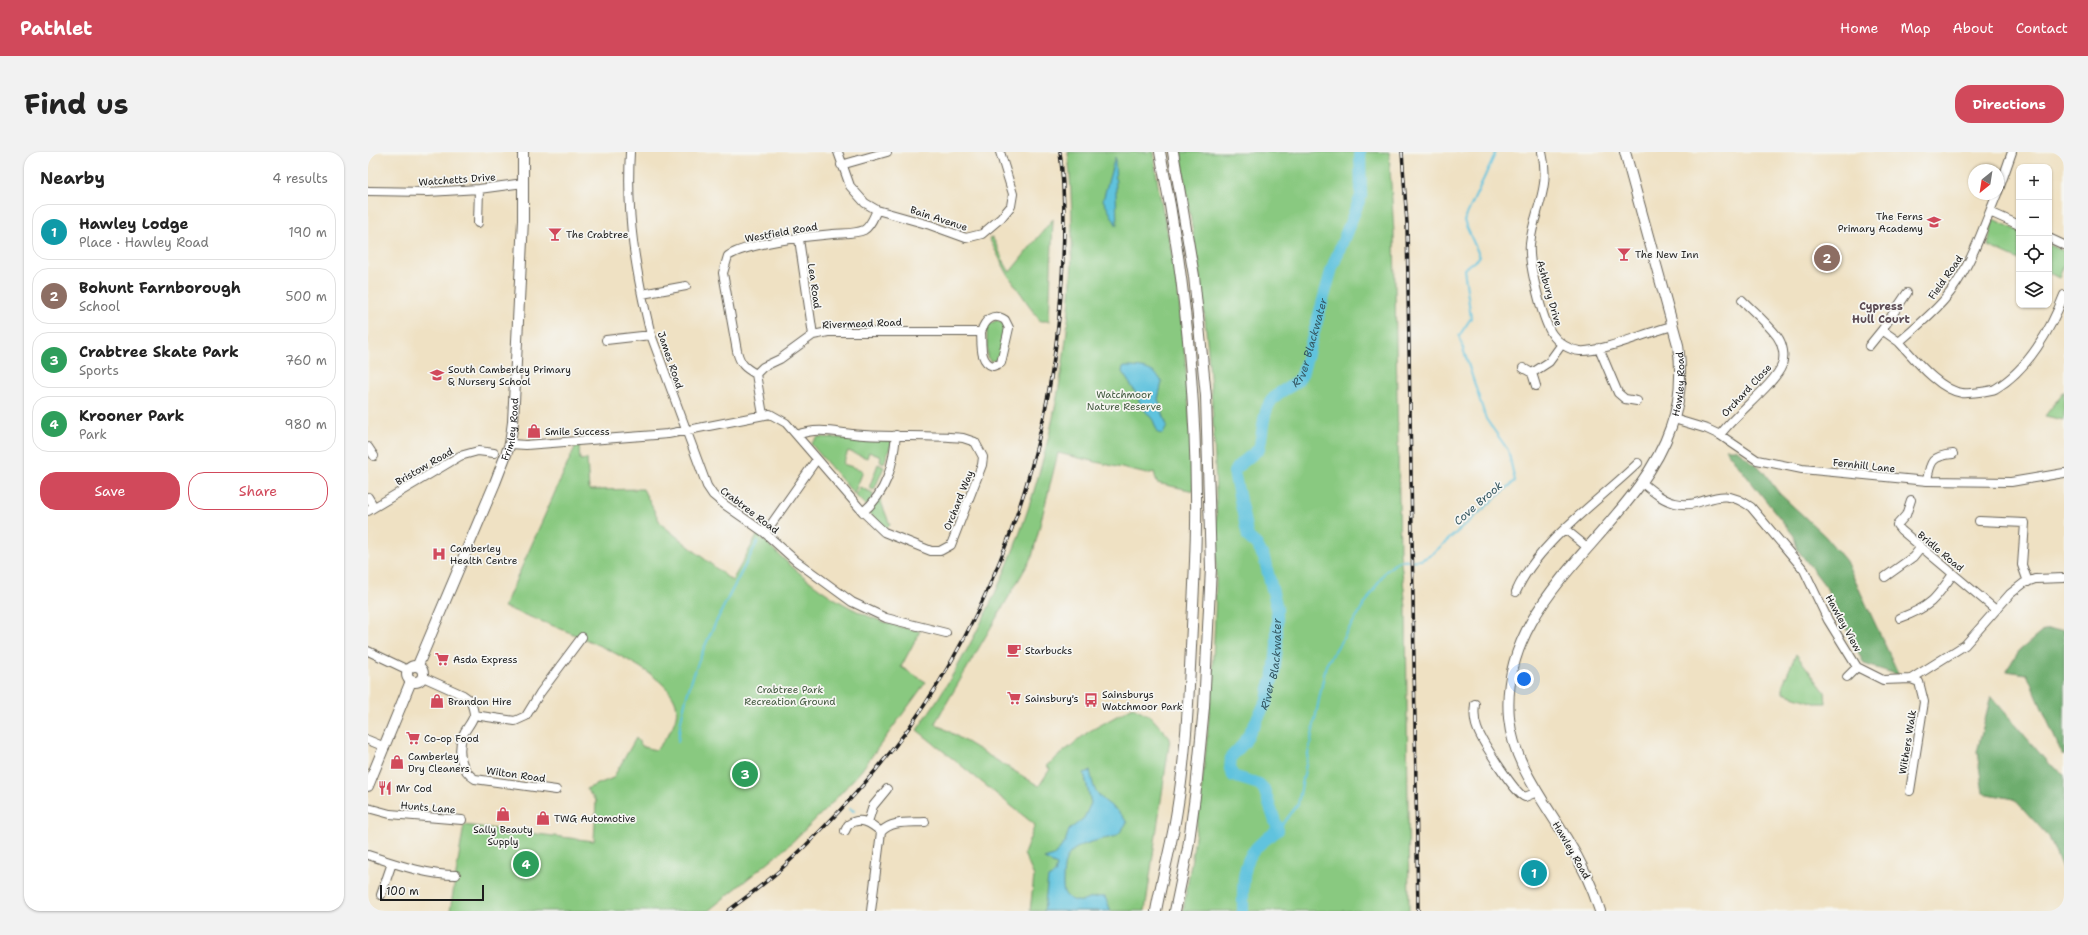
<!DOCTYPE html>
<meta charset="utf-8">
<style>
:root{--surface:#fff;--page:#f2f2f2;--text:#222;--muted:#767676;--line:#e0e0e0;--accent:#d1495b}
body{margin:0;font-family:"Shantell Sans",sans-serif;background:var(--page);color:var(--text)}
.controls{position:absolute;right:12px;top:12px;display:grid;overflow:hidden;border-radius:8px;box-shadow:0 1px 3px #0004}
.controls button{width:36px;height:36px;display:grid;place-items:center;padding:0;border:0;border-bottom:1px solid var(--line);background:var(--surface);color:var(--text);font:20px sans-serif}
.compass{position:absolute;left:1600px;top:12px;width:36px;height:36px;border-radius:50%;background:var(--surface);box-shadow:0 1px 3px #0004;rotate:210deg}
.scale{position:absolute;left:12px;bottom:10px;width:104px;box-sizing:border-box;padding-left:4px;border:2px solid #1c1c1c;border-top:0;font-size:11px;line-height:14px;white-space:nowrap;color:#1c1c1c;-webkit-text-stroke:3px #f6f6f2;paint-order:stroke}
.you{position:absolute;left:1156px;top:527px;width:14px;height:14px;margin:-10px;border:3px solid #fff;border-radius:50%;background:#1a73e8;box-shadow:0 0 0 6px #1a73e833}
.badge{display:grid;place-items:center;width:26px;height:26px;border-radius:50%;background:var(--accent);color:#fff;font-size:13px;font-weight:700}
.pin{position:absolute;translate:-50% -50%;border:2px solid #fff;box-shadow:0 1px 4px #0006}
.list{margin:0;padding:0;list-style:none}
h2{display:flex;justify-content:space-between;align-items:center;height:52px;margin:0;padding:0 16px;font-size:17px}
h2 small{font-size:13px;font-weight:400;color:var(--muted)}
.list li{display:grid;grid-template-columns:26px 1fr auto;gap:12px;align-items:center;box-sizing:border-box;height:56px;margin:0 8px 8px;padding:0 8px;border:1px solid var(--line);border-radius:16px}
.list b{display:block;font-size:15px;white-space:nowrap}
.list p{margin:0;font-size:13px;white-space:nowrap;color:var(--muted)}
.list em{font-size:13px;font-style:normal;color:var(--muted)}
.actions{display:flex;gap:8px;padding:12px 16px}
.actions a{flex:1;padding:9px 0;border:1px solid var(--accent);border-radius:16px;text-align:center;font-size:14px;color:var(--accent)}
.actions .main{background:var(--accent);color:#fff}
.icon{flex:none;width:22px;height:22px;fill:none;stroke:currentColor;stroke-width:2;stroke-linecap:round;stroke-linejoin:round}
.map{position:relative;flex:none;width:1696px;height:759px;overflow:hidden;border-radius:16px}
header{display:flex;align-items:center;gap:24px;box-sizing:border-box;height:56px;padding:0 20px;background:var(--accent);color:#fff}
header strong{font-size:19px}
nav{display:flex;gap:22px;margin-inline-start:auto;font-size:14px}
.intro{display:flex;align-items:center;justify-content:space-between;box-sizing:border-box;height:96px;padding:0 24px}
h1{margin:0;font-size:28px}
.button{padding:10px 18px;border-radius:16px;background:var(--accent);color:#fff;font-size:14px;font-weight:700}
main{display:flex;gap:24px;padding:0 24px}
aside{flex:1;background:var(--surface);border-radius:16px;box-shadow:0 1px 3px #0004}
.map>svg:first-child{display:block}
.green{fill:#89c980;stroke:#52724e}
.forest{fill:#6ead6e;stroke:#456445}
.water{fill:#60c3de;stroke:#3e707d}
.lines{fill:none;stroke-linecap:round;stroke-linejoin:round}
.stream{stroke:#60c3de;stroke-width:2}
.river{stroke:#60c3de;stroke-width:12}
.minor-casing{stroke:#666156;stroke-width:10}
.major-casing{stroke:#666156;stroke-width:12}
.minor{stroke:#fff;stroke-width:8}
.major{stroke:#fff;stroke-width:10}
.rail-casing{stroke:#1c1c1c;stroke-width:3.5}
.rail{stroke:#f6f6f2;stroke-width:2;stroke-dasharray:6;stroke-linecap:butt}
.labels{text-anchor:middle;stroke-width:3.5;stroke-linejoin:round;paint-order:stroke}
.street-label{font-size:10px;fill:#1c1c1c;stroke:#f6f6f2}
.poi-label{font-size:10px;fill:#1c1c1c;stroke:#f6f6f2;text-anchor:start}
.park-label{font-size:10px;fill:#42593f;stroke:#f6f6f2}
.neighbourhood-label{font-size:11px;font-weight:bold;fill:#5c4c54;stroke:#f6f6f2}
.water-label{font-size:11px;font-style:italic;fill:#345660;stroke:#f6f6f2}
</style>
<header>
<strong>Pathlet</strong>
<nav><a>Home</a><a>Map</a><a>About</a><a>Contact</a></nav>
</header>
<div class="intro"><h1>Find us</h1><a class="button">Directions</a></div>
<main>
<aside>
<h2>Nearby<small>4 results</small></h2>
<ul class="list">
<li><span class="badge" style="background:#0f9aa8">1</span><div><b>Hawley Lodge</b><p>Place · Hawley Road</p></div><em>190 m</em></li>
<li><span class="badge" style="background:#8d6e63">2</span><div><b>Bohunt Farnborough</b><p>School</p></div><em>500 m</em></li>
<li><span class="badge" style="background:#2e9e5b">3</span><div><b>Crabtree Skate Park</b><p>Sports</p></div><em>760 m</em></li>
<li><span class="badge" style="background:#2e9e5b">4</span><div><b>Krooner Park</b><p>Park</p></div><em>980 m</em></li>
</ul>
<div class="actions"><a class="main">Save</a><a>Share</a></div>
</aside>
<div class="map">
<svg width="1696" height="759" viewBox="0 0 1696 759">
<rect width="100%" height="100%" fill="#f6f6f2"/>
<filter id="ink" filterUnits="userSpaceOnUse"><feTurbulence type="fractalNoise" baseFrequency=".025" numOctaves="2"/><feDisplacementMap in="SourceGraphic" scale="8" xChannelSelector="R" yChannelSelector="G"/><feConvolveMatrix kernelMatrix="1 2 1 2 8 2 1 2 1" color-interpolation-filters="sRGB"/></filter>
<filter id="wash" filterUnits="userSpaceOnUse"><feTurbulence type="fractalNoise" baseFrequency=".012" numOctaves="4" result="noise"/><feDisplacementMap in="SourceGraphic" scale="16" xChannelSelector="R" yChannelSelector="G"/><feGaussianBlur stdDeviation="0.9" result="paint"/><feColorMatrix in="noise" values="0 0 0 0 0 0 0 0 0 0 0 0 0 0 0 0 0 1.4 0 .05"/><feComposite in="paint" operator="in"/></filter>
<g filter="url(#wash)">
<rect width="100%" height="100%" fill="#efe1c3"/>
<!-- green -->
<path class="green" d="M 700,0 L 786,0 C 789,43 802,84 808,126 C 818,197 822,268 826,339 L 789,331 L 786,320 L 779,322 L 690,301 L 664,405 L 567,571 L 671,634 L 682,617 L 678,614 L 720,580 L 765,555 L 782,564 L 802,586 L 777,759 L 662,759 L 666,724 L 656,702 L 667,673 L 549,578 C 667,410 720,204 700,0 Z
M 813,0 L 1021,0 L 1026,81 L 1032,401 L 1038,455 L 1041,759 L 815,759 C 847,584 856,402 842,224 C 839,188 836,150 830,114 C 825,76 817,38 813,0 Z
M 685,67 L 681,169 L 672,169 L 640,123 L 621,86 L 624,85 C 631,96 634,109 642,120 Z
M 1625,67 L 1651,79 L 1651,108 L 1620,94 Z
M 1681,93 L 1696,99 L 1696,113 L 1691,126 L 1681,121 Z
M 629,168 L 635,171 L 637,177 L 630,208 L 622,209 L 619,205 L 619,173 Z
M 1696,239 L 1696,268 L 1677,264 Z
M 449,285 L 525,288 L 516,311 L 512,309 L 513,305 L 501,300 L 499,306 L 480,299 L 475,312 L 494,318 L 494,322 L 486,342 L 443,292 Z
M 211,294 L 212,308 L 219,307 L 221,338 L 275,337 L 293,372 L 364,429 L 390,382 C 438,431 483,467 552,479 L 533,515 L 558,530 L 493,619 L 460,655 L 419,695 L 340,759 L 82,759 L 96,673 L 226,689 L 228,649 L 218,637 L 245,626 L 268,586 L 275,595 L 288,598 C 298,587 312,568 308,552 C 298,512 174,470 136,455 L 207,295 Z
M 510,312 L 516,315 L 506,338 L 501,336 Z
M 492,335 L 505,341 L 505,345 L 498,354 L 487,343 Z
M 512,347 L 522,373 L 518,377 L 499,359 Z
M 1428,502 L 1457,540 L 1458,551 L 1447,551 L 1415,541 L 1415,532 Z"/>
<!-- forest -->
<path class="forest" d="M 1357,297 L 1368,297 L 1394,318 L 1411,341 L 1457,384 L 1478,409 L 1531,523 L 1496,512 L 1458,435 L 1429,397 L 1426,384 Z
M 1696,477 L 1696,603 L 1693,600 L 1659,522 L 1638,519 L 1651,499 L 1676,478 Z
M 1623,544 L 1680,611 L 1696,622 L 1696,722 L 1681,685 L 1646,647 L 1615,641 L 1609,600 Z"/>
<!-- water -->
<path class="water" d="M 747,5 L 749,74 L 735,48 Z
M 755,215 C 770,215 786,215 794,230 L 790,247 L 799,274 L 795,282 L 790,281 L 785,268 L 774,255 L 766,238 L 754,220 Z
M 722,619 C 724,626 725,636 729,641 C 738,653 752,657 759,671 C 756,674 753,680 749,683 C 745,686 737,686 731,688 C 700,696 695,702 695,734 C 695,742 700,747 708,749 C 718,751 723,743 737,745 L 743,759 L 676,759 L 680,726 L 687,722 L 689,713 L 676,707 L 686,704 L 697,690 L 701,678 L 716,666 L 723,651 L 716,621 Z"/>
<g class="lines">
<!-- stream -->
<path class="stream" d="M 310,590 C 316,521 358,450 390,389
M 482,657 L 486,659
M 910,678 L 930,652 L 958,513 L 1017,420 L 1030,409 L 1053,408 L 1063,403 L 1147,329 L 1140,298 L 1118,267 L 1091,184 L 1103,166 L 1096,117 L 1112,105 L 1096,69 L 1128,0"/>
<!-- river -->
<path class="river" id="s1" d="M 875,759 C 875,739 873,712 888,696 C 894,689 903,684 910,678 L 896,637 L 891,632 L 865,624 L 862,617 L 863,605 L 876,591 L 899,549 L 901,536 L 906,522 L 909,494 L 909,456 L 896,406 L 889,393 L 880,385 L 866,320 L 869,315 L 891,297 C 895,282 894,262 903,249 C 912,236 926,237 934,223 L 964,116 L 993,44 L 992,0"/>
</g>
</g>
<g filter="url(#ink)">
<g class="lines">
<defs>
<path id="minor" d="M 262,0 C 258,65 268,121 283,183 L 339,334 L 345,343 L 357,353 L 397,381 L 428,409 L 484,450 L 518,466 L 578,481
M 470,0 L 482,34 L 497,51 L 509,58 L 562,73 L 598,86 L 614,82 L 633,66 L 643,54 L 645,42 L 632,0
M 1174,0 C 1183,39 1166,56 1162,92 C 1160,110 1174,167 1184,182 C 1190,191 1201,198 1212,199 C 1232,201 1282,179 1305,174
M 473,13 L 519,0
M 0,39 L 60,40 L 111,37 L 156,31
M 1630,40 L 1644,0
M 1629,42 C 1614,78 1602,118 1576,148 C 1563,163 1546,177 1531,190 C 1546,206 1571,238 1594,241 C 1599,242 1623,239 1627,237 C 1660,218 1683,177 1696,143
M 1622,60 L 1651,73
M 110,71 L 111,37
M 1681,86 L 1696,93
M 431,87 L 445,183
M 274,142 L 318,134
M 1514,178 L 1531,190
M 238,188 L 283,183
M 1501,194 L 1514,178 L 1539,141
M 1231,196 L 1250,241 L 1257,247 L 1269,249
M 1155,216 L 1164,221 L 1168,234
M 1164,221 L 1181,210 L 1194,192
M 388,222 L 395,215 L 412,207 L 445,183 L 460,180 L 613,180 C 617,168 625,160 637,168 L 641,176 L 633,211 L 625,214 C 611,210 614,192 613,180
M 395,263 L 388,222 C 377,216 372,212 369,199 L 355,121 L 360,104 C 380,91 440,84 465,82 C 475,81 487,82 496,78 C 503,74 506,64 509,58
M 1306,267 L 1339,277 L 1352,283 L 1389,308 L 1434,317 L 1559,329 L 1643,330 L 1696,321
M 1352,283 C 1366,263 1407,232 1414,213 C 1417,204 1415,192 1409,184 C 1399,171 1386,160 1374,148
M 142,292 L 158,293 L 300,282 L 402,262 L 418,271 L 495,360 L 516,380 L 563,399 L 572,399 L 583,393 L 614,313 L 615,305 L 607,290 L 595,286 C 562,283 529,285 496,283 C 473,282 451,274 429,283
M 0,295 L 6,304
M 1559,329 C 1562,309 1564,304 1585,302
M 1273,330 C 1283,338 1294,348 1307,351 C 1338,358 1348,330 1383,355 L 1436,418 L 1460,468 L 1489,515 L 1515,528 L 1543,527 L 1597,493 L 1642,442 L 1656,431 L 1667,427 L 1696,426
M 0,345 L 6,355
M 1543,348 L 1538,363 L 1529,373 L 1533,378 L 1628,458
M 0,359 L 92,304 L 110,299 L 126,301
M 495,360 C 519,340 525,314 528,283
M 1611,369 L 1657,371 L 1654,413 L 1660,430
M 1197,377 L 1219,395
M 397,381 L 449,307
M 1517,425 L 1545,405 L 1553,395
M 1148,440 C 1169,391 1232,348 1270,311
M 1532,466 C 1562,455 1567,448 1585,422
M 0,499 L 40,518
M 55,525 L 95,543 L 102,548 C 104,553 106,558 106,563 C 104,571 98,576 95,583 C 89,599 93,619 107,627 L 188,638
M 1479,525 L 1489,515
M 1107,552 C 1106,560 1106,568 1109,576 C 1113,588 1147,642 1157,645 L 1169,640
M 106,563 L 147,569 L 158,564 L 172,541 L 214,485
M 0,588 L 17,595
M 1542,639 L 1556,550 L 1551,530 L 1543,527
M 0,656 L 22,662 L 94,668
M 500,670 L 505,654 L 519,637
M 477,679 L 480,673 C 492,664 503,671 513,680
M 0,703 C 28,712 58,723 88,723
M 13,743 L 24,711
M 503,759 L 513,680 C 524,668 542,671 557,670"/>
<g id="major">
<path d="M 805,0 L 826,124 L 838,244 L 843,416 L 836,555 L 828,637 L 820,696 L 807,759"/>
<path id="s2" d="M 50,513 L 127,331 L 142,292 L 145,270 L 155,68 L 155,0"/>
<circle cx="47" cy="522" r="8"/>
<path d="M 0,634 L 43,529"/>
<path d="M 788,759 C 794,725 804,692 809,658 C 819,597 821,535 824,474 C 826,430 829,387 828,343 C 827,228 815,113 792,0"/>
<path id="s3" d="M 1232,759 C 1224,733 1213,710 1198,686 C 1176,649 1145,611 1141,566 C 1130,442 1267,380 1303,275 C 1313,248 1314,221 1310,193 L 1257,0"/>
</g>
</defs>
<!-- minor casing -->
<use href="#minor" class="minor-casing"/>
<!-- major casing -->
<use href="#major" class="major-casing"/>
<!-- minor -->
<use href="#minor" class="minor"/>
<!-- major -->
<use href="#major" class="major"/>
<defs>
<path id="rail" d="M 1034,0 L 1039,71 L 1050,759
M 360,759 C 377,746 395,733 411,719 C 457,676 503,628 540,577 C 626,457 677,311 691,165 C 696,111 699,54 692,0"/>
</defs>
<!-- rail casing -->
<use href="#rail" class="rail-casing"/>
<!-- rail -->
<use href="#rail" class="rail"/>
</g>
</g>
<!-- icons -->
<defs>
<symbol id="school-bare" viewBox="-9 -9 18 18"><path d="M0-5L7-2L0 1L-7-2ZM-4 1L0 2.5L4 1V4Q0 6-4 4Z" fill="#d1495b" stroke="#f6f6f2" stroke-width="2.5" paint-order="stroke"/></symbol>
<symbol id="bar-bare" viewBox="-9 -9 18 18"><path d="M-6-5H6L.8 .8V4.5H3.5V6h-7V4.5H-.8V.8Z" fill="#d1495b" stroke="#f6f6f2" stroke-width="2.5" paint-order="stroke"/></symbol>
<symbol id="shop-bare" viewBox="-9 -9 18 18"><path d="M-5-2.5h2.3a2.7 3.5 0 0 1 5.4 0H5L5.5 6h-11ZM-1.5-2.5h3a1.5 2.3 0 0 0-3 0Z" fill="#d1495b" stroke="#f6f6f2" stroke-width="2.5" paint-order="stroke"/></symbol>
<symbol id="hospital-bare" viewBox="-9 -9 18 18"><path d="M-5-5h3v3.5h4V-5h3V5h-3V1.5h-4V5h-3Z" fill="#d1495b" stroke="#f6f6f2" stroke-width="2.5" paint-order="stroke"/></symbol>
<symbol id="cafe-bare" viewBox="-9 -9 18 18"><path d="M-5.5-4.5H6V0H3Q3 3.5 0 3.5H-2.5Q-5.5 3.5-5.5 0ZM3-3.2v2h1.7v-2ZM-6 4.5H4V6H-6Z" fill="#d1495b" stroke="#f6f6f2" stroke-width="2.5" paint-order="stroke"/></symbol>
<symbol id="supermarket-bare" viewBox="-9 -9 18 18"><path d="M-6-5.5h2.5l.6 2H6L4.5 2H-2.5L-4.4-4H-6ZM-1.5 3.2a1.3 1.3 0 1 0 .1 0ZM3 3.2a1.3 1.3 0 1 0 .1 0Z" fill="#d1495b" stroke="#f6f6f2" stroke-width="2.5" paint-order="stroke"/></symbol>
<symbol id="bus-bare" viewBox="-9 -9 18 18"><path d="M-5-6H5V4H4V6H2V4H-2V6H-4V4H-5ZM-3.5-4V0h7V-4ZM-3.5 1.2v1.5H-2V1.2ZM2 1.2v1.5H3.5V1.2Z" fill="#d1495b" stroke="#f6f6f2" stroke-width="2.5" paint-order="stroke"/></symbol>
<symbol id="restaurant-bare" viewBox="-9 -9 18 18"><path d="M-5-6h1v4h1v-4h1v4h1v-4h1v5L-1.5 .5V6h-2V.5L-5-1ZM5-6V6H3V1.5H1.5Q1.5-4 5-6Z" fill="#d1495b" stroke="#f6f6f2" stroke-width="2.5" paint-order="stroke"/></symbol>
</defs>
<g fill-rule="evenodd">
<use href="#school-bare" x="1556" y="60" width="20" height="20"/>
<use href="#bar-bare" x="177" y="72" width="20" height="20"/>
<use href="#bar-bare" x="1246" y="92" width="20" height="20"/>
<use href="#school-bare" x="59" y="213" width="20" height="20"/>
<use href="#shop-bare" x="156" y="269" width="20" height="20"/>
<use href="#hospital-bare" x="61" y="392" width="20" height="20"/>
<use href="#cafe-bare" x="636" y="488" width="20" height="20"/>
<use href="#supermarket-bare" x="64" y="497" width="20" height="20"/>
<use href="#supermarket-bare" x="636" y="536" width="20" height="20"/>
<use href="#bus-bare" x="713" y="538" width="20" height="20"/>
<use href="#shop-bare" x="59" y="539" width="20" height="20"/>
<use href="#supermarket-bare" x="35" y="576" width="20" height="20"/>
<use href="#shop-bare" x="19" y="600" width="20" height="20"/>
<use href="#restaurant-bare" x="7" y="626" width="20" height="20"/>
<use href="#shop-bare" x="125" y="652" width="20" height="20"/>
<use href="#shop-bare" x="165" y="656" width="20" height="20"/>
</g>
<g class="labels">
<!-- street labels -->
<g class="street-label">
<text transform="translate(89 27) rotate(-4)" y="4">Watchetts Drive</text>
<text transform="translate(571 66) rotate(18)" y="4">Bain Avenue</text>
<text transform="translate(413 80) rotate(-10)" y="4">Westfield Road</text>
<text transform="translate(1577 125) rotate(-55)" y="4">Field Road</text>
<text transform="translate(447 134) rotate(82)" y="4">Lea Road</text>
<text transform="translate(1182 141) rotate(74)" y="4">Ashbury Drive</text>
<text transform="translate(494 171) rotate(-2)" y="4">Rivermead Road</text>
<text transform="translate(303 208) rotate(71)" y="4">James Road</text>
<text dy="4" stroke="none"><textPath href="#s3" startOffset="600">Hawley Road</textPath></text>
<text transform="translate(1378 238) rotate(-47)" y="4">Orchard Close</text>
<text dy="4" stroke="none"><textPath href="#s2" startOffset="254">Frimley Road</textPath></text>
<text transform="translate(1496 313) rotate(6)" y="4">Fernhill Lane</text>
<text transform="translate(56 314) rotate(-30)" y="4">Bristow Road</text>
<text transform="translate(590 348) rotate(-68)" y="4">Orchard Way</text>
<text transform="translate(382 358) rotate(37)" y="4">Crabtree Road</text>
<text transform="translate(1573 399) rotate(40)" y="4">Bridle Road</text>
<text transform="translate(1476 471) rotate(61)" y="4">Hawley View</text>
<text transform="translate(1539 590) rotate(-81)" y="4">Withers Walk</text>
<text transform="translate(148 622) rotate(8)" y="4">Wilton Road</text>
<text transform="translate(60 655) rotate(5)" y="4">Hunts Lane</text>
<text transform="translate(1204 698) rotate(60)" y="4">Hawley Road</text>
</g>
<!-- poi labels -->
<g class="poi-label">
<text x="1555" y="68" text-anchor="end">The Ferns<tspan x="1555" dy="12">Primary Academy</tspan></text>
<text x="198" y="86">The Crabtree</text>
<text x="1267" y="106">The New Inn</text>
<text x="80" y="221">South Camberley Primary<tspan x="80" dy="12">&amp; Nursery School</tspan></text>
<text x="177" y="283">Smile Success</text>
<text x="82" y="400">Camberley<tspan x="82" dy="12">Health Centre</tspan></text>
<text x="657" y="502">Starbucks</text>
<text x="85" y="511">Asda Express</text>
<text x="734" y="546">Sainsburys<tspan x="734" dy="12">Watchmoor Park</tspan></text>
<text x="657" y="550">Sainsbury's</text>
<text x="80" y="553">Brandon Hire</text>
<text x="56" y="590">Co-op Food</text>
<text x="40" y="608">Camberley<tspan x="40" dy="12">Dry Cleaners</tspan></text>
<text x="28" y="640">Mr Cod</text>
<text x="186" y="670">TWG Automotive</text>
<text x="135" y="681" text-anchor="middle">Sally Beauty<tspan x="135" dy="12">Supply</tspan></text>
</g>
<!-- park labels -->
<g class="park-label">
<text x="756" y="246">Watchmoor<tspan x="756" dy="12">Nature Reserve</tspan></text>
<text x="422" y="541">Crabtree Park<tspan x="422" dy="12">Recreation Ground</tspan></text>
</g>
<!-- neighbourhood labels -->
<g class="neighbourhood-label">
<text x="1513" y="158">Cypress<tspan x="1513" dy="13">Hull Court</tspan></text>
</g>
<!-- water labels -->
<g class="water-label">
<text dy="4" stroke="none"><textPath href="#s1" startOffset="656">River Blackwater</textPath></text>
<text transform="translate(1110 351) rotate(-41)" y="4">Cove Brook</text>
<text dy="4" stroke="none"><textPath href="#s1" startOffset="296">River Blackwater</textPath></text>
</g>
</g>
</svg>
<div class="controls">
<button>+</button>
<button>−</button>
<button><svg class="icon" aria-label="locate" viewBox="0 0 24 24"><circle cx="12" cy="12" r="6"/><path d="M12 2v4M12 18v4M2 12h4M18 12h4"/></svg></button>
<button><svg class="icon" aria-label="layers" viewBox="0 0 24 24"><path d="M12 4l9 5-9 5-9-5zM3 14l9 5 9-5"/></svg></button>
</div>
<svg class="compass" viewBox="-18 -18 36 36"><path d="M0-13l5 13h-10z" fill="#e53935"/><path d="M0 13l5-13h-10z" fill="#767676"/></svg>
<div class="scale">100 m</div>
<div class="you"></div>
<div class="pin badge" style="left:1166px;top:721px;background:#0f9aa8">1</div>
<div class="pin badge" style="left:1459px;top:106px;background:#8d6e63">2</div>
<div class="pin badge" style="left:377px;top:622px;background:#2e9e5b">3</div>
<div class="pin badge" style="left:158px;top:712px;background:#2e9e5b">4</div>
</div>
</main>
